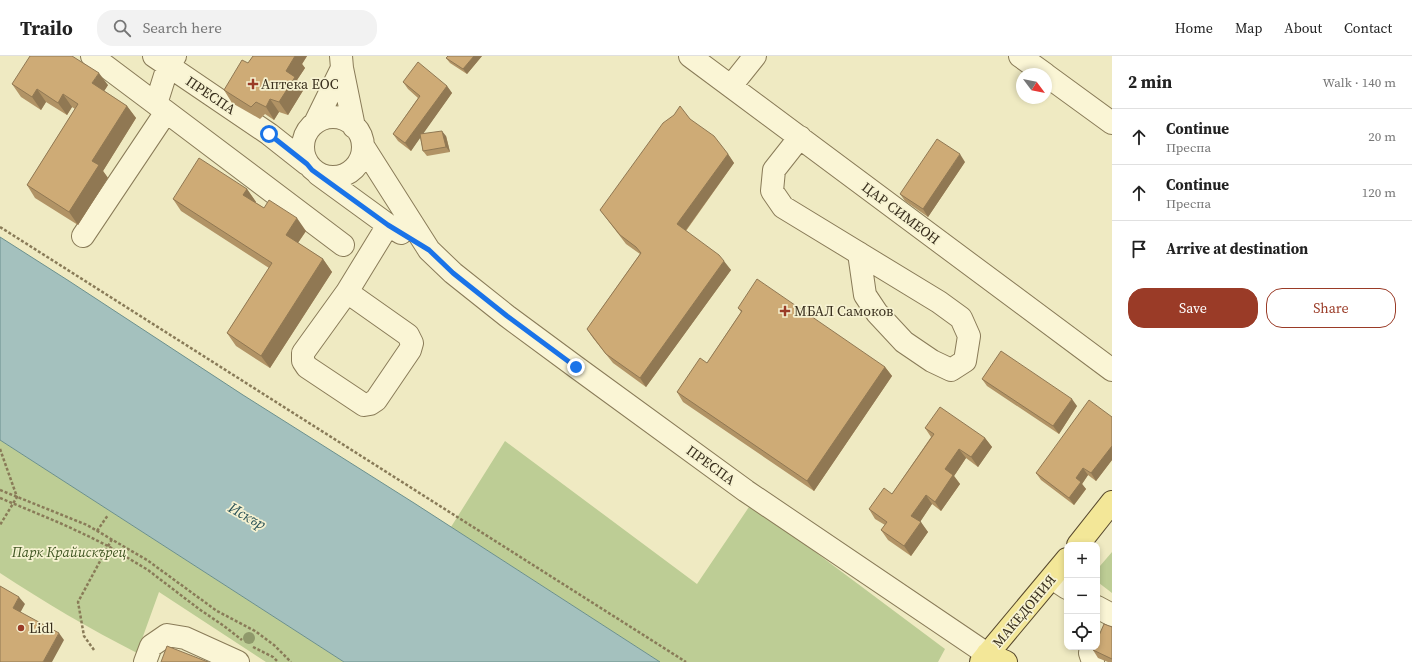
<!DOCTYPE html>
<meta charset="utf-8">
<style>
:root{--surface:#fff;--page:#f2f2f2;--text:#222;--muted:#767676;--line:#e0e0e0;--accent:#9a3b27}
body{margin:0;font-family:"Source Serif 4",serif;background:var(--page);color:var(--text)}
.controls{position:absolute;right:12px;bottom:12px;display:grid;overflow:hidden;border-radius:8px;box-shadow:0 2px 6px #0003}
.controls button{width:36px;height:36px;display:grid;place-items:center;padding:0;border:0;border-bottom:1px solid var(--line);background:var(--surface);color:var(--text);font:20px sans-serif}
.compass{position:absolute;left:1016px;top:12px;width:36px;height:36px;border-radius:50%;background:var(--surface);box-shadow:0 2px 6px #0003;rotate:122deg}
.stop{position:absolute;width:12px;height:12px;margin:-9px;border:3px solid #1a73e8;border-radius:50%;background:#fff}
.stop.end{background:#1a73e8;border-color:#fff;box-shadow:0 1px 4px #0008}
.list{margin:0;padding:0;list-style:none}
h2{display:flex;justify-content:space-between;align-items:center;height:52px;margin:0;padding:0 16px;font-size:17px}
h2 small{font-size:13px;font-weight:400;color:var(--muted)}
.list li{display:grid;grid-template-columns:26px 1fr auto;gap:12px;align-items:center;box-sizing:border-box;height:56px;padding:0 16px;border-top:1px solid var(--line)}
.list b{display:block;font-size:15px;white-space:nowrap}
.list p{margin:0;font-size:13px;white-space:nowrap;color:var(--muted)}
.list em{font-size:13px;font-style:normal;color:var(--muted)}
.actions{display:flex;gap:8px;padding:12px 16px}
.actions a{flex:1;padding:9px 0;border:1px solid var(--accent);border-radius:16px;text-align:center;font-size:14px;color:var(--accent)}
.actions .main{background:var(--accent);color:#fff}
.icon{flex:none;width:22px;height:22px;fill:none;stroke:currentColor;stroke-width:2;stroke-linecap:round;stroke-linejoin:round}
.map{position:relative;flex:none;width:1112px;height:606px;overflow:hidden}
header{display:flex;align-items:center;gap:24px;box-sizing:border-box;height:56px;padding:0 20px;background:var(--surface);border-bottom:1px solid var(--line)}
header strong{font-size:19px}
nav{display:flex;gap:22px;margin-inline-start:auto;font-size:14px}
.search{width:280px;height:36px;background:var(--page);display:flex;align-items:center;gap:10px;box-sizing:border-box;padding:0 14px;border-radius:16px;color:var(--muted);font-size:15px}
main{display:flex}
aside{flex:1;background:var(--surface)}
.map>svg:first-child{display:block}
.green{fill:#bdcd95}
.water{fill:#a4c1be;stroke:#6b908d}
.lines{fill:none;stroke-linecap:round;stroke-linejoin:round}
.minor-casing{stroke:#897b58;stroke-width:24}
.major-casing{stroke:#57482d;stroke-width:24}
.path{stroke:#897b58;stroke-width:2.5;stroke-dasharray:3 2;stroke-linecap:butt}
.minor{stroke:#faf5d5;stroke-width:22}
.major{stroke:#f3e798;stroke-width:22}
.tree{fill:#8f996b}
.wall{fill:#b19365}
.shaded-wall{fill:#907853}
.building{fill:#ceab76;stroke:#907853}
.route{stroke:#1a73e8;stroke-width:5}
.poi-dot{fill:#9a3b27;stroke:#f6f2d1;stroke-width:1.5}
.labels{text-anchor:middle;stroke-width:3.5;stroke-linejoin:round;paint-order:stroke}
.poi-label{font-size:14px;fill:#392f1d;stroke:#f6f2d1;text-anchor:start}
.street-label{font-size:14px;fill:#392f1d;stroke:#f6f2d1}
.park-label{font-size:14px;font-style:italic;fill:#405623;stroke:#f6f2d1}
.water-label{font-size:15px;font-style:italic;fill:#2c5459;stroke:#f6f2d1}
</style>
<header>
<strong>Trailo</strong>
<div class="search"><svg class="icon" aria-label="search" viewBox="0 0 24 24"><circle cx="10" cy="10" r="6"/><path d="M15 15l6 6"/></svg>Search here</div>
<nav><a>Home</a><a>Map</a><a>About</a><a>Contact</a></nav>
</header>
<main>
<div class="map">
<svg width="1112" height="606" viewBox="0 0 1112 606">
<rect width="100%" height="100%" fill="#efeac2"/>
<!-- green -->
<path class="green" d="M 0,384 L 344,606 L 266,606 L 159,536 L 137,597 C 90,573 44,546 0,517 Z
M 505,385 L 697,528 L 751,448 L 945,593 L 938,606 L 660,606 L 451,471 Z
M 1112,496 L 1112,537 L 1099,527 L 1100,510 Z"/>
<!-- water -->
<path class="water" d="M 0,181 L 69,225 L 243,339 L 414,447 L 660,606 L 344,606 L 0,384 Z"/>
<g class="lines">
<defs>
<path id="minor" d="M 92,0 L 156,48
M 154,0 L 269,78 L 307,108
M 175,0 L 168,10 L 156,48 L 343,189
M 341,0 L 342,12 L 354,71
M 690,0 L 1112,314
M 1020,0 L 1045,18
M 1046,19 L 1112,67
M 731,30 L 755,0
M303 91a30 30 0 1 1 60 0a30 30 0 1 1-60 0Z
M 315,67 L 342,12
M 800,81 L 774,114 L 772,135 L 783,151 L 939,246 L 961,262 L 969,280 L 965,305 L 951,314 L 932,305 L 904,286 L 877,257 L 865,239 L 859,197
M 363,90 L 429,194 L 453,217 L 507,260 L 576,311 L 746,435 L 987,598
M 318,118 L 388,169 L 401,177
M 83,180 L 166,56
M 347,236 L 408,279 L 412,287 L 410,294 L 376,344 L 370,348 L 364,349 L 307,311 L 303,305 L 303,297 L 347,236 L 388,169
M 1052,522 L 1067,532
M 1097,551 L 1112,559
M 1091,591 L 1090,597 L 1093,606
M 145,606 L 151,590 L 167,579 L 185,582 L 238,606"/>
<path id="major" d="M 1078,489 L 1112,446
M 987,598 L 1006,606
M 981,606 L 1067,503"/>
</defs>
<!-- minor casing -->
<use href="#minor" class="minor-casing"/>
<!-- major casing -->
<use href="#major" class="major-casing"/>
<!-- path -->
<path class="path" d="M 0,171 L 686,606
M 0,393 L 17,441 L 0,469
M 0,434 L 87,469 L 147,504 L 217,555 L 255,575 L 274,589 L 291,606
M 0,442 L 60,467 L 88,480 L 108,490 L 148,514 L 199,553 L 224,570 L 242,584
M 97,475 L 108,459
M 253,591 L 273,601 L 278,606
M 94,594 L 84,580 L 78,546 L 112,483"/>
<!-- minor -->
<use href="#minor" class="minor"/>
<!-- major -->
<use href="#major" class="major"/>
</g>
<!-- trees -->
<circle class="tree" cx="249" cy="582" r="6"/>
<!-- wall -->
<path class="wall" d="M 253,0 L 307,0 L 302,8 L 305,12 L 297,24 L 304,33 L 288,59 L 279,56 L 274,64 L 265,58 L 260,63 L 232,47 L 224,34 L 248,7 Z
M 448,0 L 482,0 L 467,18 L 450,7 L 446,2 Z
M 403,26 L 447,30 L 452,37 L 423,77 L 446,80 L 450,96 L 427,100 L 423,95 L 420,81 L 411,95 L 398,85 L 393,78 L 418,42 L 408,33 Z
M 12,28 L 108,29 L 104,35 L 127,50 L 136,62 L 103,115 L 108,122 L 78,169 L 35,142 L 27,129 L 75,53 L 72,51 L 67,59 L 46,46 L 41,54 L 21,41 Z
M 690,63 L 728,98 L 734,107 L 686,175 L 731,214 L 646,331 L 613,307 L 593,282 L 587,273 L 640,198 L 626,188 L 600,154 Z
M 965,106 L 928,161 L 905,145 L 900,138 Z
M 247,133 L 256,146 L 255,146 L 264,152 L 306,175 L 298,187 L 323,203 L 332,216 L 270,312 L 236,290 L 227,277 L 269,212 L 181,155 L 173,143 Z
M 738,252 L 885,311 L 892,320 L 814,435 L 683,346 L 677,336 L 707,307 L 741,256 Z
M 982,323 L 1077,350 L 1059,378 L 987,330 Z
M 1112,361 L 1112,404 L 1096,425 L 1088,419 L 1082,428 L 1086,433 L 1074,449 L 1041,424 L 1036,417 Z
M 925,372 L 985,382 L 992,391 L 978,411 L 966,402 L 954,420 L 960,428 L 941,455 L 932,448 L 920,466 L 928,476 L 911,500 L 888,484 L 881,474 L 885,469 L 875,463 L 869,453 L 892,438 L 931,381 Z
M 1112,571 L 1112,606 L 1108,606 L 1098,602 L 1093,594 Z"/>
<!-- shaded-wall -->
<path class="shaded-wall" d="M 295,0 L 307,0 L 302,8 L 305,12 L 297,24 L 304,33 L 288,59 L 279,46 L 286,15 Z
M 474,0 L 482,0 L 467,18 L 463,13 Z
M 99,17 L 108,29 L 101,40 L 92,27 Z
M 447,30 L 452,37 L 411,95 L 405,87 Z
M 37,33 L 46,46 L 41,54 L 32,41 Z
M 63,38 L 72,51 L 67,59 L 58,47 Z
M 270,43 L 279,56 L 274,64 L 266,51 Z
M 127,50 L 136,62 L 103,115 L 108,122 L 78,169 L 69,156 L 92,105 Z
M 442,75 L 446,80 L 450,96 L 446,91 Z
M 728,98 L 734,107 L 683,178 L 677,168 Z
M 960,98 L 965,106 L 928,161 L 923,153 Z
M 247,133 L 256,146 L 252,151 L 243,139 Z
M 297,162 L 306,175 L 295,191 L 286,179 Z
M 323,203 L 332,216 L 270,312 L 261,300 Z
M 724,205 L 731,214 L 646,331 L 640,322 Z
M 885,311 L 892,320 L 814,435 L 807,425 Z
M 1072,343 L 1077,350 L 1059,378 L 1053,370 Z
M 985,382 L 992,391 L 978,411 L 971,401 Z
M 1112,390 L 1112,404 L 1096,425 L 1091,417 Z
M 959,393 L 966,402 L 954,420 L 960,428 L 941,455 L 935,446 L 945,413 Z
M 1083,412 L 1088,419 L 1082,428 L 1086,433 L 1074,449 L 1069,442 L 1076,422 Z
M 926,439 L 932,448 L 918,469 L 911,460 Z
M 921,466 L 928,476 L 911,500 L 904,490 Z
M 19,541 L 25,548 L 19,559 L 13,552 Z
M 59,577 L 64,584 L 52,606 L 43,606 Z"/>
<!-- building -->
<path class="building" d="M 30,0 L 72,0 L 99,17 L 92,27 L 127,50 L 92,105 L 99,109 L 69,156 L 27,129 L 78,48 L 63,38 L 58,47 L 37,33 L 32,41 L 12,28 Z
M 253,0 L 295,0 L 286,15 L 295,21 L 279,46 L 270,43 L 266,51 L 256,46 L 251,51 L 224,34 L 242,4 L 248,7 Z
M 448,0 L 474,0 L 463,13 L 446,2 Z
M 418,6 L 447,30 L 405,87 L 393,78 L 420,40 L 403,26 Z
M 680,50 L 690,63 L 714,80 L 728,98 L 677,168 L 719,199 L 724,205 L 640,322 L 606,298 L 587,273 L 641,197 L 636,191 L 620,179 L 600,154 L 663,67 L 674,59 Z
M 442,75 L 446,91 L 423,95 L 420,78 Z
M 937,83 L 960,98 L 923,153 L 900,138 Z
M 199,102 L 247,133 L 243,139 L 264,152 L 269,144 L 297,162 L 286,179 L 323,203 L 261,300 L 227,277 L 272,207 L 173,143 Z
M 757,223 L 885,311 L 807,425 L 677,336 L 700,302 L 707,307 L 742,255 L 738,252 Z
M 1001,295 L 1072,343 L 1053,370 L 982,323 Z
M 1089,344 L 1112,361 L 1112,390 L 1091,417 L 1083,412 L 1076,422 L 1081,426 L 1069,442 L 1036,417 Z
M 940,351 L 985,382 L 971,401 L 959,393 L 945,413 L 953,419 L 935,446 L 926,439 L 911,460 L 921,466 L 904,490 L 881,474 L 887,466 L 869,453 L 884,432 L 892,438 L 934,378 L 925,372 Z
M 0,530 L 19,541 L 13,552 L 59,577 L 43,606 L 0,606 Z
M 1104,568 L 1112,571 L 1112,603 L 1093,594 L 1094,591 L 1097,591 L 1097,584 Z
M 167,590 L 208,606 L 161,606 Z"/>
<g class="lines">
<!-- route -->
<path class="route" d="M 269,78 L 307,108 L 312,114 L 388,169 L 429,194 L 453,217 L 507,260 L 576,311"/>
</g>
<!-- markers -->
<g class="poi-dot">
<path d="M251 22h4v4h4v4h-4v4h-4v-4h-4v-4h4z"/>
<path d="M783 249h4v4h4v4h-4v4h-4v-4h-4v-4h4z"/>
<circle cx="21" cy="572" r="4"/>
</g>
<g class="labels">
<!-- poi labels -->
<g class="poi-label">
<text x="261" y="33">Аптека ЕОС</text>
<text x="794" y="260">МБАЛ Самоков</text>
<text x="29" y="577">Lidl</text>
</g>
<!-- street labels -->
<g class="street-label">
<text transform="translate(211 39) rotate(34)" y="5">ПРЕСПА</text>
<text transform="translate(901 157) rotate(37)" y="5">ЦАР СИМЕОН</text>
<text transform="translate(711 409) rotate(36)" y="5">ПРЕСПА</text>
<text transform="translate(1024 555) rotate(-50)" y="5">МАКЕДОНИЯ</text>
</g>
<!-- park labels -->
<g class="park-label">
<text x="69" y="501">Парк Крайискърец</text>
</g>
<!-- water labels -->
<g class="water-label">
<text transform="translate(247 460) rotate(29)" y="5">Искър</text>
</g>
</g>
</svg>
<div class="controls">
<button>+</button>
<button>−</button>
<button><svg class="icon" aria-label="locate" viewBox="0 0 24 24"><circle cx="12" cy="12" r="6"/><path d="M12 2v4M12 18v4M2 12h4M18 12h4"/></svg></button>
</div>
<svg class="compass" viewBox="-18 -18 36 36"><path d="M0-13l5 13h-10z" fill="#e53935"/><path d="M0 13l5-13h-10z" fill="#767676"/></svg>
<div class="stop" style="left:269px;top:78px"></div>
<div class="stop end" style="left:576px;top:311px"></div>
</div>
<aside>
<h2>2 min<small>Walk · 140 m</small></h2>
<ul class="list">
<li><svg class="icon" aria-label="ahead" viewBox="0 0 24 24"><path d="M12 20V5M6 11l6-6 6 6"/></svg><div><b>Continue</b><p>Преспа</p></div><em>20 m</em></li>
<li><svg class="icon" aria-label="ahead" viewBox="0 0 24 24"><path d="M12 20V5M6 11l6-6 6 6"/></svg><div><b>Continue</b><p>Преспа</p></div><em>120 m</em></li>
<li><svg class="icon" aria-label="arrive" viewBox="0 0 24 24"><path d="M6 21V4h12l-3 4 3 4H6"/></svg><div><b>Arrive at destination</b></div></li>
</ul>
<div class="actions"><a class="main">Save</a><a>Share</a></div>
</aside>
</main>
